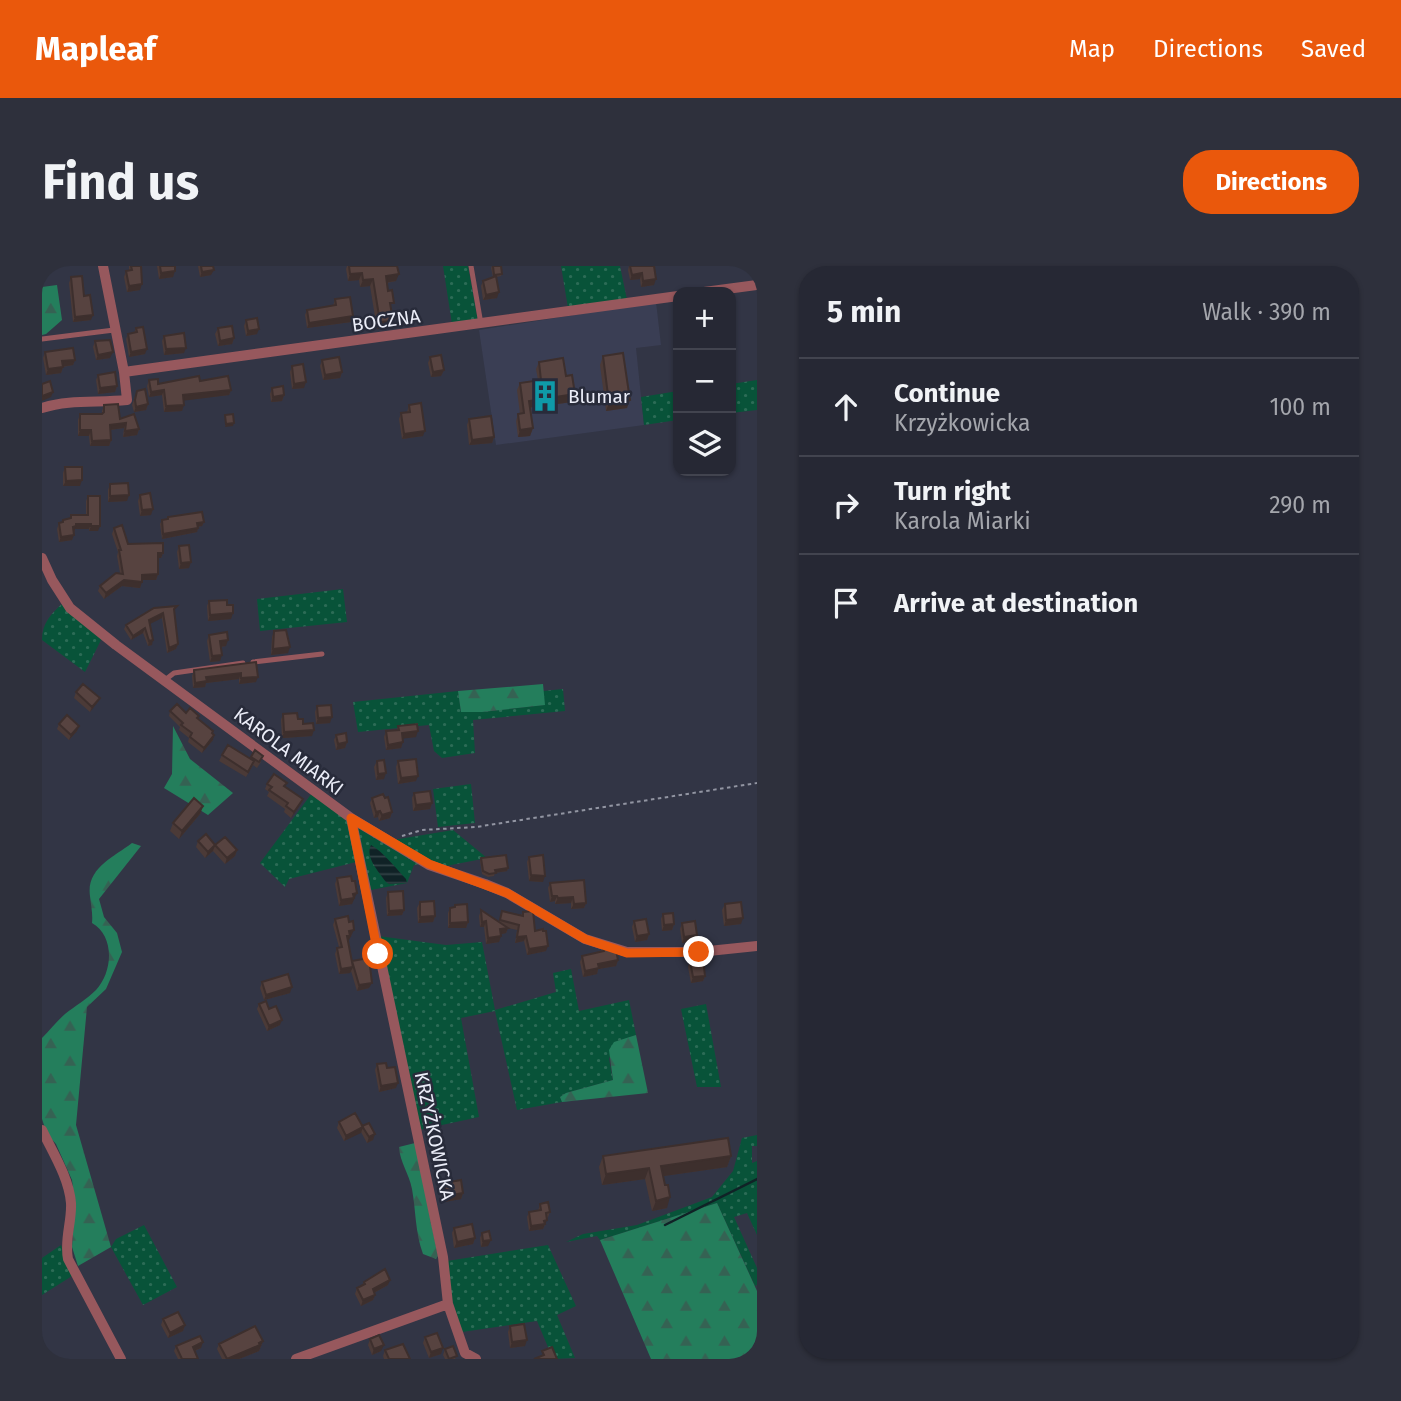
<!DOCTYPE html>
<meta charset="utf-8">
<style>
:root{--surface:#262834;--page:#2e303c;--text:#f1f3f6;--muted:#a4a6ac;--line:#42444f;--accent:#ea580c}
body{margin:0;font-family:"Fira Sans",sans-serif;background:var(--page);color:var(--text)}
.controls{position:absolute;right:21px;top:21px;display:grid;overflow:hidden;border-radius:14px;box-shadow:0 2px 5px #0004}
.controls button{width:63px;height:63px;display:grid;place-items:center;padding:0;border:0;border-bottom:2px solid var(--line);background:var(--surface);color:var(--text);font:35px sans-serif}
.stop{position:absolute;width:21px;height:21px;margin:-16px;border:5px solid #ea580c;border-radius:50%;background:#fff}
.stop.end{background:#ea580c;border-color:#fff;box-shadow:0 2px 7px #0008}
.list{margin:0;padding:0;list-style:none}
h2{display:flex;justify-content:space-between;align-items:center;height:91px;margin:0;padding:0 28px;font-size:30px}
h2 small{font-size:23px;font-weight:400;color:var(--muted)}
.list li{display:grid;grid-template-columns:46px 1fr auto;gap:21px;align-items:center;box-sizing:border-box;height:98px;padding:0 28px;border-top:2px solid var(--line)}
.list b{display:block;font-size:26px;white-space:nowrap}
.list p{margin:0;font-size:23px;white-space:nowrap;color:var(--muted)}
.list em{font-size:23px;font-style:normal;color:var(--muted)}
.icon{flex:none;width:38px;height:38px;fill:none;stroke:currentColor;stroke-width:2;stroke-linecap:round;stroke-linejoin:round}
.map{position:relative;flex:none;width:715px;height:1093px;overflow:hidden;border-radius:28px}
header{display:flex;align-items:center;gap:42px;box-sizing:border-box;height:98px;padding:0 35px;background:var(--accent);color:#fff}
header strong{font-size:33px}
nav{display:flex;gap:38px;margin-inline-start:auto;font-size:24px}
.intro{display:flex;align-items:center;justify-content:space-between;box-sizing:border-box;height:168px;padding:0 42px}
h1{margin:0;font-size:49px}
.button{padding:18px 32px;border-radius:28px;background:var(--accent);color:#fff;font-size:24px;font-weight:700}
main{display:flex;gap:42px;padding:0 42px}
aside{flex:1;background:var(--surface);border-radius:28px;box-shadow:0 2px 5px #0004}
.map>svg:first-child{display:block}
.built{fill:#3a3e54}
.grass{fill:url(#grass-dots)}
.forest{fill:url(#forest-firs)}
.water{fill:url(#water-rules)}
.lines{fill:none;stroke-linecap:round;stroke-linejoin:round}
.stream{stroke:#102226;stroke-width:2.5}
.path{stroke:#9295a2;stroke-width:2;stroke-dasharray:3.5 3.5;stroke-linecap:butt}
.lane{stroke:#97585d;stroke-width:5}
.street{stroke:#97585d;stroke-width:10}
.wall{fill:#4b3a37}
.shaded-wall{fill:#3d2f2d}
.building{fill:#574340;stroke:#3d2f2d;stroke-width:2}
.route{stroke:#ea580c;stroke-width:9}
.labels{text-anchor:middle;stroke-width:5;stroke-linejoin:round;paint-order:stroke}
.street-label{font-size:19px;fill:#ebedf8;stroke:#282b3a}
.poi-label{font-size:19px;fill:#ebedf8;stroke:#282b3a;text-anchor:start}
</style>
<header>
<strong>Mapleaf</strong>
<nav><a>Map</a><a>Directions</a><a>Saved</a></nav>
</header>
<div class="intro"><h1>Find us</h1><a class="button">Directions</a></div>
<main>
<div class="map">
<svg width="715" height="1093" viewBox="0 0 715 1093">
<defs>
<pattern id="grass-dots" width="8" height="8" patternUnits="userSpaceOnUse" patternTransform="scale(1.75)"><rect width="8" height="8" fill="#085339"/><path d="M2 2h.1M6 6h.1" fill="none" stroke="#2c6c56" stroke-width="1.8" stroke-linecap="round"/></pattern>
<pattern id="forest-firs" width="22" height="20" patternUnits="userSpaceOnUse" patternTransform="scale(1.75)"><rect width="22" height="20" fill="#247e5c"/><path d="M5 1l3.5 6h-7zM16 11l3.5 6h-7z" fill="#356253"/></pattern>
<pattern id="water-rules" width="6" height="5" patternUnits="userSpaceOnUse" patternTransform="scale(1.75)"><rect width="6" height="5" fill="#102226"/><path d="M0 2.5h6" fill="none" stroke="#334246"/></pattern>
</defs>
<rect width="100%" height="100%" fill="#323545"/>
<!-- built -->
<path class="built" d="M 614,36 L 619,79 L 594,82 L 602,159 L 454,179 L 437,64 Z"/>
<!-- grass -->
<path class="grass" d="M 401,0 L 426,0 L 436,55 L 410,58 Z
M 519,0 L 578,0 L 585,34 L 526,42 Z
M 715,114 L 715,144 L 689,147 L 689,118 Z
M 636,125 L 636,154 L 602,159 L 599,131 Z
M 301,323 L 305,356 L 218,365 L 215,333 Z
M 21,337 L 60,372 L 43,406 L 0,374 C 0,357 9,348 21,337 Z
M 521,423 L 523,445 L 431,454 L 433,487 L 400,492 L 392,485 L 387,459 L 316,466 L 311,436 L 416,425 L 419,446 L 440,446 L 502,439 L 501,425 Z
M 429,518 L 433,557 L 396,561 L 391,523 Z
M 270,527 L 306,554 L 314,596 L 247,613 L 243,621 L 218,597 Z
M 314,559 L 378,598 L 372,599 L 365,617 L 329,624 Z
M 411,564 L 445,592 L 404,600 L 388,596 L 351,574 Z
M 336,670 L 404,679 L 440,676 L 453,744 L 514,726 L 511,707 L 529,703 L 537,745 L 587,734 L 594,769 L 573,776 L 567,793 L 571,814 L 524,827 L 518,831 L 520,836 L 475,844 L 453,745 L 419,752 L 437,851 L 377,864 Z
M 664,738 L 679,821 L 655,821 L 639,743 Z
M 715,869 L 715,880 L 710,880 L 710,897 L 715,895 L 715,969 L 705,947 L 692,951 L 715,1002 L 715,1019 L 713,1020 L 675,937 L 558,974 L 555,970 L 524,976 L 541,968 L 595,959 L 670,931 L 691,905 L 700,872 Z
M 102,959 L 135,1021 L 101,1039 L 69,981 L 74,973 Z
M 19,979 L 30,1010 L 0,1029 L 0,992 Z
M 506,979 L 534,1040 L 515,1049 L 533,1092 L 511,1093 L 495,1055 L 420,1066 L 410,1034 L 405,995 Z"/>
<!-- forest -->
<path class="forest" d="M 15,19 L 20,54 L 4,68 L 0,69 L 0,21 Z
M 501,418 L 503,439 L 440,446 L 419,446 L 416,425 Z
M 131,460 L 148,493 L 191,527 L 166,549 L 122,522 L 130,508 Z
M 90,577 L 99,580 L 57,633 L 62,651 L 75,667 L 80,686 L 64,723 L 45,741 L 34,859 L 69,981 L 36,1000 L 30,981 L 33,938 L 30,914 L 14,878 L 5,868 L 0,853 L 0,772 C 8,764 15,755 23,748 C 33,740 45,733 54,724 C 71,706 73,670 50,657 C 51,648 49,640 48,630 C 44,602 72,591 90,577 Z
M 594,769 L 606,827 L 520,836 L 518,831 L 524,827 L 571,814 L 567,784 L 572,776 Z
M 373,877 L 396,990 L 394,993 L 381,988 C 373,966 374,945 370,923 C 367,907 358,897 357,881 Z
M 675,937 L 715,1025 L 715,1093 L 609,1093 L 558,974 Z"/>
<!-- water -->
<path class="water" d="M 329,579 C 340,585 354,602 364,613 L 365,617 L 347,618 L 344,616 C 336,605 323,591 329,579 Z"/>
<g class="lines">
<!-- stream -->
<path class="stream" d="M 623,959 L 715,913"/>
<!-- path -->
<path class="path" d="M 360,570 L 380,564 L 434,561 L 715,517"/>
<!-- lane -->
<path class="lane" d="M 429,0 L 439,58
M 0,73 L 72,64
M 211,396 L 280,388
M 123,414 L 132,407 L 201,397"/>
<!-- street -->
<path class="street" d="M 662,26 L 715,19
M 82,106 L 636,30
M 0,142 C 27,133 56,137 85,134 L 82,106 L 61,0
M 0,292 L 10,314 L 28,342 L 74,379 L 309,552 L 387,599 L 443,618 L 465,627 L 543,673 L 585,686 L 657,686 L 715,680
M 0,864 C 11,887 27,912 29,937 C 30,956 22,974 26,993 L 79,1093
M 406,1038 L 423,1087 L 434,1093
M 254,1093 L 406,1038 L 401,991 L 309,552"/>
</g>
<!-- wall -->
<path class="wall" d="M 87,0 L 99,0 L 98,24 L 85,26 L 82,11 L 84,5 L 87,4 Z
M 115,0 L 133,0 L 131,11 L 117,13 Z
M 156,0 L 171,0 L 169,9 L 158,11 Z
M 305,0 L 355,0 L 354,15 L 345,17 L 349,44 L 348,62 L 335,63 L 328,20 L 318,21 L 317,14 L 306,15 L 304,3 Z
M 450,0 L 460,8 L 459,10 L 454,11 L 455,32 L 441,34 L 439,20 L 441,15 L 451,11 L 449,2 Z
M 587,0 L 612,0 L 612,19 L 599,21 L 598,13 L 588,14 L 586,4 Z
M 29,11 L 42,30 L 49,54 L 31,56 L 27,17 Z
M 293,33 L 311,50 L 309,56 L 265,62 L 263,49 L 265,44 L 291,40 Z
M 635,39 L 636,39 L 636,57 L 635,58 L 633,45 Z
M 204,54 L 215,68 L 204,70 L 202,60 Z
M 94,62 L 103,88 L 87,91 L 84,73 L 86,68 L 92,67 Z
M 176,62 L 192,72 L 190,78 L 176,80 L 173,68 Z
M 122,70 L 142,87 L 122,89 L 120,75 Z
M 53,75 L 68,92 L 54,94 L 51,81 Z
M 3,86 L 33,94 L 31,99 L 21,101 L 19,107 L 4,109 L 1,92 Z
M 561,90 L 585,142 L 564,145 L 558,99 Z
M 388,91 L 402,104 L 399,110 L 389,111 L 386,97 Z
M 280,94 L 300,106 L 298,112 L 281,114 L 278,100 Z
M 497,96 L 524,110 L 530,136 L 488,142 L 491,162 L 488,170 L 476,171 L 474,155 L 476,148 L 478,148 L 475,124 L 478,117 L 496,114 L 494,103 Z
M 250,100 L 262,122 L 250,123 L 248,106 Z
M 56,109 L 75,120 L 73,126 L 56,128 L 54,114 Z
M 107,114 L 116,118 L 158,115 L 189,124 L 187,129 L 142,134 L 140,145 L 122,146 L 120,129 L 107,131 L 105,120 Z
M 230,122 L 242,129 L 240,135 L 229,136 L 228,128 Z
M 95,125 L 106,138 L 104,144 L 92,146 L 90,139 Z
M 62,139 L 78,153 L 97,163 L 95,169 L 81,171 L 82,162 L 68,164 L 69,174 L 67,180 L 48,180 L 47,170 L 36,170 L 36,154 L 38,148 L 60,148 L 60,145 Z
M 367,139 L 381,170 L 360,173 L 357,153 L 359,147 L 365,146 Z
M 427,153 L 452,171 L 450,177 L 427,179 L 425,159 Z
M 23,201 L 38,220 L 21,220 L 21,207 Z
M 68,218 L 85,235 L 66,236 L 66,224 Z
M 98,229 L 109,249 L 98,250 L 96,235 Z
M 46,230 L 56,265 L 47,265 L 47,263 L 33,263 L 30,274 L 17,276 L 15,263 L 17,257 L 19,257 L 21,254 L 28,252 L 29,249 L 44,249 L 44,235 Z
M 126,251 L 162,256 L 160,260 L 156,261 L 155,266 L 120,273 L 118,258 L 120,254 L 125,253 Z
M 72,262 L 86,278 L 121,287 L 119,292 L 116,292 L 116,308 L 114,314 L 100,314 L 98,322 L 80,320 L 62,333 L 56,325 L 58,320 L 78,307 L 75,290 L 76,286 L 70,268 Z
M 137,280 L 147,302 L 137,303 L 135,286 Z
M 167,335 L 185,339 L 189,353 L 166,355 L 165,340 Z
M 133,345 L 132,346 L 136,378 L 134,383 L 125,387 L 120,352 L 108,357 L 110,379 L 106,380 L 101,367 L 89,374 L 82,363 L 84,359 Z
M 232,365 L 246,387 L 229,389 L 230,371 Z
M 167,369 L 184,380 L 179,381 L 178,395 L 168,396 L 165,375 Z
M 214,396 L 214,416 L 197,418 L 197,413 L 164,417 L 163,421 L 151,422 L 150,410 L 152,404 Z
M 34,426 L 58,432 L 55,437 L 48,446 L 32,432 Z
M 275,440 L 288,457 L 274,458 L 273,446 Z
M 128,445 L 157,450 L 156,453 L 170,467 L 171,474 L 160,487 L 146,476 L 147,472 L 137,464 L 138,461 L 127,450 Z
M 241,448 L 256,453 L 261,458 L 270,470 L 240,472 L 239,454 Z
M 17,458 L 35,465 L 27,474 L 15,463 Z
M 356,460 L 374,471 L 361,472 L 359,482 L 344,484 L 342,471 L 344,465 L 355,464 Z
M 294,469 L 305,476 L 303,482 L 294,484 L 292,474 Z
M 180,489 L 208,493 L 209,491 L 219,496 L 215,502 L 211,499 L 204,511 L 177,495 Z
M 335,495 L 342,513 L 334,514 L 332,501 Z
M 356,495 L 374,515 L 356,518 L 354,501 Z
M 225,518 L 243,521 L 261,533 L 258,539 L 249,552 L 242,546 L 243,543 L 225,530 L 227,526 L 223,523 Z
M 372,527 L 390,537 L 388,543 L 371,545 L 370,532 Z
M 330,532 L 343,532 L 350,546 L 348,552 L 337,555 L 336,551 L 332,552 L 328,537 Z
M 161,540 L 158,548 L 137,573 L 128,565 L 131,557 Z
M 156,575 L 173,579 L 195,584 L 193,590 L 183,598 L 171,585 L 163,592 L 154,581 Z
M 487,591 L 501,616 L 487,615 L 485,596 Z
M 439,592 L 466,602 L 465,605 L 453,607 L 452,610 L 446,611 L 440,608 L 438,595 Z
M 295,612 L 313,633 L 311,633 L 310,638 L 297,640 L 293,618 Z
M 508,617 L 544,637 L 542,642 L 529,643 L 529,637 L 513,638 L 513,635 L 508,636 L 506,622 Z
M 346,626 L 362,644 L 360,649 L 345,650 L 344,632 Z
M 378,636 L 393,650 L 391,656 L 376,657 L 375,642 Z
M 683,638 L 699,658 L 682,660 L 680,644 Z
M 413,639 L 426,656 L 424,662 L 406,662 L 406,647 L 408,642 L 412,641 Z
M 439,644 L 457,656 L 460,645 L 479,649 L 481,646 L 493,665 L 504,685 L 485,689 L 482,675 L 473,677 L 475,664 L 466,662 L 464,667 L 459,668 L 457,676 L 444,678 L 442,661 L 438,661 L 437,650 Z
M 621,648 L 632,658 L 630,664 L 620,665 L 619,653 Z
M 293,653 L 310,669 L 308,670 L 306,676 L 310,696 L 327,722 L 315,725 L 309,705 L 308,707 L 297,708 L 293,688 L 295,682 L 297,681 L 291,659 Z
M 592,655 L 607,668 L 605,674 L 593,676 L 590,661 Z
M 640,657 L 655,669 L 653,675 L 640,677 L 638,663 Z
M 561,680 L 576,694 L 574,700 L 556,703 L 555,708 L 541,711 L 538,696 L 540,690 L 559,686 Z
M 648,695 L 663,710 L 661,715 L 649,717 L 646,701 Z
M 220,716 L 248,727 L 222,734 L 218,722 Z
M 217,738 L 227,743 L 238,759 L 225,765 L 215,743 Z
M 335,798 L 354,822 L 337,826 L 333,804 Z
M 297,856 L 320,860 L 331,874 L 325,877 L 319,866 L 302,875 L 295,862 Z
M 561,890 L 689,890 L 685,901 L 621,910 L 625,942 L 610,945 L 603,913 L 560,919 L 557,901 Z
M 402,917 L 421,927 L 419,933 L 402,936 L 400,923 Z
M 498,938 L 508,946 L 506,951 L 505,952 L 503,959 L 501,963 L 487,965 L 485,951 L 487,946 L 496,945 Z
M 412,962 L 433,972 L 431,978 L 412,982 L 410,967 Z
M 440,967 L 446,980 L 439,981 L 438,972 Z
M 322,1016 L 346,1019 L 332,1027 L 333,1029 L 331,1034 L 319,1040 L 313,1028 L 315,1022 L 320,1019 Z
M 121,1053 L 143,1059 L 141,1065 L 126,1072 L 119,1059 Z
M 468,1060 L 483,1080 L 468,1082 L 466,1066 Z
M 383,1071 L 399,1088 L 387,1092 L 381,1077 Z
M 328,1073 L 339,1085 L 330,1089 L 326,1079 Z
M 221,1075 L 217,1085 L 197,1093 L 180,1093 L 175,1083 L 177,1078 Z
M 134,1080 L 159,1082 L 153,1085 L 156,1093 L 136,1093 L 132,1085 Z
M 403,1083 L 414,1093 L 403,1093 L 401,1089 Z
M 343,1084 L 368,1093 L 342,1093 L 341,1090 Z"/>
<!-- shaded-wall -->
<path class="shaded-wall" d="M 172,4 L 169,9 L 158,11 L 160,6 Z
M 133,5 L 131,11 L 117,13 L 119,7 Z
M 320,7 L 317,14 L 306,15 L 308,8 Z
M 600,7 L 598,13 L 588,14 L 590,9 Z
M 357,8 L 354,15 L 341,17 L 344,10 Z
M 331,13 L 328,20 L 318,21 L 321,14 Z
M 614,13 L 612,19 L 599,21 L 601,15 Z
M 100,18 L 98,24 L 85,26 L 87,20 Z
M 457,26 L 455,32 L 441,34 L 444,29 Z
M 51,49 L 49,54 L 31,56 L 33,51 Z
M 311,50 L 309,56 L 265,62 L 267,57 Z
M 351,55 L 348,62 L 335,63 L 338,56 Z
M 217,63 L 215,68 L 204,70 L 206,65 Z
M 192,72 L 190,78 L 176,80 L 178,75 Z
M 144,82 L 142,87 L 122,89 L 124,83 Z
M 105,83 L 103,88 L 87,91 L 89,86 Z
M 71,86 L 68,92 L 54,94 L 56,89 Z
M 33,94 L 31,99 L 18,101 L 20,95 Z
M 21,101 L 19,107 L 4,109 L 6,103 Z
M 402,104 L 399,110 L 389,111 L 391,106 Z
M 300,106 L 298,112 L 281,114 L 283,109 Z
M 264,116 L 262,122 L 250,123 L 252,118 Z
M 75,120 L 73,126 L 56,128 L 58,122 Z
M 122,124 L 120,129 L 107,131 L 109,126 Z
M 189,124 L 187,129 L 139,135 L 141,129 Z
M 11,126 L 9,131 L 0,135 L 0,130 Z
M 533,128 L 530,136 L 484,142 L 487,135 Z
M 242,129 L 240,135 L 229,136 L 231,131 Z
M 588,134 L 585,142 L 564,145 L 567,137 Z
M 106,138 L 104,144 L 92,146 L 94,141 Z
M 142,139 L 140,145 L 122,146 L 124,140 Z
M 84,157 L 82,162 L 66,164 L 68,159 Z
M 192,157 L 191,160 L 183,161 L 184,158 Z
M 491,162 L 488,170 L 476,171 L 478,164 Z
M 97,163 L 95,169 L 81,171 L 83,165 Z
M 38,164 L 49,164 L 47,170 L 36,170 Z
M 383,165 L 381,170 L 360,173 L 362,168 Z
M 452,171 L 450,177 L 427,179 L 430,174 Z
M 69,174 L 67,180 L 48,180 L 50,175 Z
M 40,214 L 38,220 L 21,220 L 24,215 Z
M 87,229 L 85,235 L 66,236 L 68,230 Z
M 111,243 L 109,249 L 98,250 L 100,244 Z
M 162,256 L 160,260 L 154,261 L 155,257 Z
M 34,258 L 49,258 L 47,263 L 33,263 L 32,266 L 29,266 L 31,261 Z
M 49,260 L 58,260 L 56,265 L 47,265 Z
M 156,262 L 155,266 L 120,273 L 121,268 Z
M 32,269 L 30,274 L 17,276 L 19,271 Z
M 116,287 L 121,287 L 119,292 L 114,292 Z
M 149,296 L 147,302 L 137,303 L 139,297 Z
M 116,308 L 114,314 L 98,314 L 100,309 Z
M 82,314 L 100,316 L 98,322 L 80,320 L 62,333 L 64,327 Z
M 121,347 L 120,352 L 106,359 L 107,354 Z
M 191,347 L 189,353 L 166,355 L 168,349 Z
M 103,362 L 101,367 L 89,374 L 91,370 Z
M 111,374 L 110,379 L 106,380 L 107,375 Z
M 186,374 L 184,380 L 176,381 L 178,375 Z
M 136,378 L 134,383 L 125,387 L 127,382 Z
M 248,381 L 246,387 L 229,389 L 231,383 Z
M 180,389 L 178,395 L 168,396 L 170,390 Z
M 199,407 L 197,413 L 164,417 L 163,421 L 151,422 L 153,417 L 164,411 Z
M 216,411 L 214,416 L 197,418 L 199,412 Z
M 58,432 L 55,437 L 48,446 L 50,441 Z
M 290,451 L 288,457 L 274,458 L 276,452 Z
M 37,460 L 35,465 L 27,474 L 29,469 Z
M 272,464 L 270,470 L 240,472 L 242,466 Z
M 376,465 L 374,471 L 358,473 L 360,467 Z
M 172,469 L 171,474 L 160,487 L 162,482 Z
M 305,476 L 303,482 L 294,484 L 296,478 Z
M 361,476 L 359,482 L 344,484 L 346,479 Z
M 344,507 L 342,513 L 334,514 L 336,508 Z
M 376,510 L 374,515 L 356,518 L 359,512 Z
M 261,533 L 258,539 L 249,552 L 252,546 Z
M 390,537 L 388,543 L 371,545 L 374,539 Z
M 161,540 L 158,548 L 137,573 L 140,565 Z
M 338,545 L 336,551 L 332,552 L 334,546 Z
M 350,546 L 348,552 L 337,555 L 340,549 Z
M 173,579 L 171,585 L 163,592 L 166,586 Z
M 195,584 L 193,590 L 183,598 L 185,592 Z
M 466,602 L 465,605 L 452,607 L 453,604 Z
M 489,609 L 503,610 L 501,616 L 487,615 Z
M 315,627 L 310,638 L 297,640 L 299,634 L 311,628 Z
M 510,630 L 515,630 L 513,635 L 508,636 Z
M 531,631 L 529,637 L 513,638 L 516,632 Z
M 544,637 L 542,642 L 529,643 L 532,638 Z
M 362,644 L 360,649 L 345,650 L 347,645 Z
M 393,650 L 391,656 L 376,657 L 378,651 Z
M 701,652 L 699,658 L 682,660 L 684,654 Z
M 444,655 L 442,661 L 438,661 L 440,656 Z
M 426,656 L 424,662 L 406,662 L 408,657 Z
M 632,658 L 630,664 L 620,665 L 622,659 Z
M 466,662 L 464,667 L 456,669 L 458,663 Z
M 312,664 L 306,676 L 303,676 L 307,665 Z
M 607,668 L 605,674 L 593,676 L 595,670 Z
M 655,669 L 653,675 L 640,677 L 642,671 Z
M 459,670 L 457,676 L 444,678 L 446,672 Z
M 484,670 L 482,675 L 473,677 L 475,671 Z
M 506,680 L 504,685 L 485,689 L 487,683 Z
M 576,694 L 574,700 L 556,703 L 555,708 L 541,711 L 543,705 L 556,698 Z
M 311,701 L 308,707 L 297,708 L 299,703 Z
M 663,710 L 661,715 L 649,717 L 651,711 Z
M 330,717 L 327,722 L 315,725 L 317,719 Z
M 250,721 L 248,727 L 222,734 L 224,729 Z
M 240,754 L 238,759 L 225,765 L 227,760 Z
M 356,817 L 354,822 L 337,826 L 339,820 Z
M 321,861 L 319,867 L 302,875 L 304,870 Z
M 333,868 L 331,874 L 325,877 L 327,871 Z
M 689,890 L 685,901 L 615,911 L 619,900 Z
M 607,902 L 603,913 L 560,919 L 564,908 Z
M 421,927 L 419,933 L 402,936 L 404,930 Z
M 628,931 L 625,942 L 610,945 L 614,935 Z
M 505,954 L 501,963 L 487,965 L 489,960 Z
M 433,972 L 431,978 L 412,982 L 415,976 Z
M 449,974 L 446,980 L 439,981 L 441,975 Z
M 348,1014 L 346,1019 L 328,1029 L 331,1023 Z
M 333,1029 L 331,1034 L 319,1040 L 321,1034 Z
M 143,1059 L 141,1065 L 126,1072 L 128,1067 Z
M 485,1074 L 483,1080 L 468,1082 L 470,1076 Z
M 221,1075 L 217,1085 L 197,1093 L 186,1093 Z
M 161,1076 L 159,1082 L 149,1086 L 151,1081 Z
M 342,1079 L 339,1085 L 330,1089 L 332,1083 Z
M 401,1082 L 399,1088 L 387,1092 L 389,1086 Z"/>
<!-- building -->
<path class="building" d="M 89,0 L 99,0 L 100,18 L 87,20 L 84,5 L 90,4 Z
M 118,0 L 133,0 L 133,5 L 119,7 Z
M 159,0 L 171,0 L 172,4 L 160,6 Z
M 307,0 L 355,0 L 357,8 L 344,10 L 346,25 L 350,24 L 352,37 L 348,37 L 351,55 L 338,56 L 331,13 L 321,14 L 320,7 L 308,8 Z
M 451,0 L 459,0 L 460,8 L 452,9 Z
M 588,0 L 612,0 L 614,13 L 601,15 L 600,7 L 590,9 Z
M 40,10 L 42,30 L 48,29 L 51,49 L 33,51 L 29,11 Z
M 454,10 L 457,26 L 444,29 L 441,15 Z
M 308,31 L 311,50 L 267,57 L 265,44 L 294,39 L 293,33 Z
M 215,52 L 217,63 L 206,65 L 204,54 Z
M 190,60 L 192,72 L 178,75 L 176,62 Z
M 101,61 L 105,83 L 89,86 L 86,68 L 95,66 L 94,62 Z
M 142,67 L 144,82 L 124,83 L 122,70 Z
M 68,74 L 71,86 L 56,89 L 53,75 Z
M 31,82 L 33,94 L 20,95 L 21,101 L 6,103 L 3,86 Z
M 581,87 L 588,134 L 567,137 L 561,90 Z
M 399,89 L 402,104 L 391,106 L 388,91 Z
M 297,91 L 300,106 L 283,109 L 280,94 Z
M 521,92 L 524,110 L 530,109 L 533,128 L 487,135 L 491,162 L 478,164 L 476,148 L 482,147 L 478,117 L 499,114 L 497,96 Z
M 261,98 L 264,116 L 252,118 L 250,100 Z
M 73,106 L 75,120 L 58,122 L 56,109 Z
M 157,110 L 158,115 L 186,110 L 189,124 L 141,129 L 142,139 L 124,140 L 122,124 L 109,126 L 107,114 L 116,113 L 116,118 Z
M 8,115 L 11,126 L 0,130 L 0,118 Z
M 241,120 L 242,129 L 231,131 L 230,122 Z
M 103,123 L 106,138 L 94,141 L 93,134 L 95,125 Z
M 379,137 L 383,165 L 362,168 L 359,147 L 368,146 L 367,139 Z
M 76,138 L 78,153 L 92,148 L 97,163 L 83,165 L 84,157 L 68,159 L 69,174 L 50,175 L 49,164 L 38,164 L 38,148 L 60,148 L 62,146 L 62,139 Z
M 191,148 L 192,157 L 184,158 L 183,149 Z
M 449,150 L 452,171 L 430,174 L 427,153 Z
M 23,201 L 40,201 L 40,214 L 24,215 Z
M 86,217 L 87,229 L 68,230 L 68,218 Z
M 108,227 L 111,243 L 100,244 L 98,229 Z
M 46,230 L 58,230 L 58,260 L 49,260 L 49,258 L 34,258 L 34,260 L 31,261 L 32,269 L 19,271 L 17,257 L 21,256 L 21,254 L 29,252 L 29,249 L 46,249 Z
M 160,246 L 162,256 L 155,257 L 156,262 L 121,268 L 120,254 L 126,253 L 126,251 Z
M 80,259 L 86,278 L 121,277 L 121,287 L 116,287 L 116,308 L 100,309 L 100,316 L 82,314 L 64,327 L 58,320 L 74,307 L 81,308 L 77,284 L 79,284 L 72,262 Z
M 147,279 L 149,296 L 139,297 L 137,280 Z
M 185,334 L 185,339 L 191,339 L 191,347 L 168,349 L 167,335 Z
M 135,340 L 132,343 L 136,378 L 127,382 L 121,347 L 107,354 L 111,374 L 107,375 L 103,362 L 91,370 L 84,359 L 112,342 Z
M 244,364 L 248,381 L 231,383 L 232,365 Z
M 185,366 L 186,374 L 178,375 L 180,389 L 170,390 L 167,369 Z
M 214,396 L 216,411 L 199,412 L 199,407 L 164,411 L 165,415 L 153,417 L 152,404 Z
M 41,418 L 58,432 L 50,441 L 34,426 Z
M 135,438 L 144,447 L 148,442 L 157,450 L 155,452 L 171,465 L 170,467 L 172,469 L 162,482 L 148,471 L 150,467 L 139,459 L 141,457 L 128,445 Z
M 289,439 L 290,451 L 276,452 L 275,440 Z
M 255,447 L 256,453 L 261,453 L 261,458 L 271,457 L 272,464 L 242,466 L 241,448 Z
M 25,449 L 37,460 L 29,469 L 17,458 Z
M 375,458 L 376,465 L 360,467 L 361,476 L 346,479 L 344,465 L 357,464 L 356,460 Z
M 304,467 L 305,476 L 296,478 L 294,469 Z
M 186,479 L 212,495 L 206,506 L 180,489 Z
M 213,484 L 221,490 L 217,496 L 209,491 Z
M 374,493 L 376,510 L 359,512 L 356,495 Z
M 342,494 L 344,507 L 336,508 L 335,495 Z
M 232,508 L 245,517 L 242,520 L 261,533 L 252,546 L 244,540 L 246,537 L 227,524 L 230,521 L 225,518 Z
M 388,525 L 390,537 L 374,539 L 372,527 Z
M 341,528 L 343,532 L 346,531 L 350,546 L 340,549 L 338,545 L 334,546 L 330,532 Z
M 152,532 L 161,540 L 140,565 L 131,557 Z
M 164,568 L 173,579 L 166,586 L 156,575 Z
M 183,571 L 195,584 L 185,592 L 173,579 Z
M 464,589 L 466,602 L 453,604 L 454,607 L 447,608 L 441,605 L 439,592 Z
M 501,589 L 503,610 L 489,609 L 487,591 Z
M 309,610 L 310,615 L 313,615 L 315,627 L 311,628 L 312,632 L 299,634 L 295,612 Z
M 542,614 L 544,637 L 532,638 L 531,631 L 516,632 L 515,630 L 510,630 L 508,617 Z
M 361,625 L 362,644 L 347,645 L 346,626 Z
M 392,635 L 393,650 L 378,651 L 378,636 Z
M 699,636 L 701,652 L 684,654 L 683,638 Z
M 425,638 L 426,656 L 408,657 L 408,642 L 413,641 L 413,639 Z
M 439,644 L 466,662 L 458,663 L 459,670 L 446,672 L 444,655 L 440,656 Z
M 460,645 L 481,650 L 481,646 L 491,645 L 493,665 L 501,663 L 501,665 L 504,665 L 506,680 L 487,683 L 484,670 L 475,671 L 477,659 L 458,654 Z
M 631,647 L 632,658 L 622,659 L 621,648 Z
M 306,650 L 307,656 L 311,655 L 312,664 L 307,665 L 308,670 L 305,670 L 311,701 L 299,703 L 295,682 L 300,681 L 293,653 Z
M 604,653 L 607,668 L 595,670 L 592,655 Z
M 653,655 L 655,669 L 642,671 L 640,657 Z
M 561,680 L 574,684 L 576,694 L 556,698 L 557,702 L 543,705 L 540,690 L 562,685 Z
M 327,692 L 330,717 L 317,719 L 310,695 Z
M 661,693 L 663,710 L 651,711 L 648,695 Z
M 246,708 L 250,721 L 224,729 L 220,716 Z
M 224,735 L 227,743 L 234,740 L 240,754 L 227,760 L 217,738 Z
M 344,797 L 345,802 L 353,801 L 356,817 L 339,820 L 335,798 Z
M 313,847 L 321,861 L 304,870 L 297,856 Z
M 327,857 L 333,868 L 327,871 L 320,860 Z
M 686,872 L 689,890 L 619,900 L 623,919 L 626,919 L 628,931 L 614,935 L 607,902 L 564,908 L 561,890 Z
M 419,914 L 421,927 L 404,930 L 402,917 Z
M 506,936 L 508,946 L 504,947 L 505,954 L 502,955 L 503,958 L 489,960 L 487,946 L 499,944 L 498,938 Z
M 430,958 L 433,972 L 415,976 L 412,962 Z
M 447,965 L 449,974 L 441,975 L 440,967 Z
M 343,1003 L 348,1014 L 331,1023 L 333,1029 L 321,1034 L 315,1022 L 323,1018 L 322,1016 Z
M 136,1046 L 143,1059 L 128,1067 L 121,1053 Z
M 482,1058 L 485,1074 L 470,1076 L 468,1060 Z
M 213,1060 L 221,1075 L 217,1077 L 218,1079 L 185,1093 L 177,1078 Z
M 395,1067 L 401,1082 L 389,1086 L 383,1071 Z
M 337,1069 L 342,1079 L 332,1083 L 328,1073 Z
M 158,1070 L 161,1076 L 151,1081 L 156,1093 L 140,1093 L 134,1080 Z
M 361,1078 L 368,1093 L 347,1093 L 343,1084 Z
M 411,1080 L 415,1090 L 407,1093 L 403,1083 Z
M 510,1081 L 515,1093 L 492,1093 L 502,1089 L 500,1085 Z"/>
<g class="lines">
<!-- route -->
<path class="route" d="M 336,688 L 309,552 L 387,598 L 465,627 L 543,673 L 585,687 L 657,686"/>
</g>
<!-- icons -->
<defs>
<symbol id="building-bare" viewBox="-9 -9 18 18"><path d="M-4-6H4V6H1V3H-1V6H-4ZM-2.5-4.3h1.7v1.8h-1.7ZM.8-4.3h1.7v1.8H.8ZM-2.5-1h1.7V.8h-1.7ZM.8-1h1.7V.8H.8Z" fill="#0f9aa8" stroke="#282b3a" stroke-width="2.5" paint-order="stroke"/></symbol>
</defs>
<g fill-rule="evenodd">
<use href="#building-bare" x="481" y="108" width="44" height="44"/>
</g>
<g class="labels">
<!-- street labels -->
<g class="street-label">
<text transform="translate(344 54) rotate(-8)" y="7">BOCZNA</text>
<text transform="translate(247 485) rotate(37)" y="7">KAROLA MIARKI</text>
<text transform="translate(393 870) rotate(78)" y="7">KRZYŻKOWICKA</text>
</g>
<!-- poi labels -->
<g class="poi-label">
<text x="526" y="137">Blumar</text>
</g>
</g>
</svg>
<div class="controls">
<button>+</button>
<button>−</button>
<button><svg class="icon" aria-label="layers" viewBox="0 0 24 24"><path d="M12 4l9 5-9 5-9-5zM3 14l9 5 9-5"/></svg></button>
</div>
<div class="stop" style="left:336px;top:688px"></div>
<div class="stop end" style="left:657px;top:686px"></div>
</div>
<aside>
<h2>5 min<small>Walk · 390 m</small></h2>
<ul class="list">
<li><svg class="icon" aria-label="ahead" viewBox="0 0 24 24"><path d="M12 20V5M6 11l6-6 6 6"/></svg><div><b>Continue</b><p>Krzyżkowicka</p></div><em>100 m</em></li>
<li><svg class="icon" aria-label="right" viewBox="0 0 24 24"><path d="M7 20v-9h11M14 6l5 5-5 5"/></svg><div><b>Turn right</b><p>Karola Miarki</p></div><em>290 m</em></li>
<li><svg class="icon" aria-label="arrive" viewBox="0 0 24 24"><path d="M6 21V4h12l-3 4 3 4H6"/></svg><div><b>Arrive at destination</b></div></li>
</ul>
</aside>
</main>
